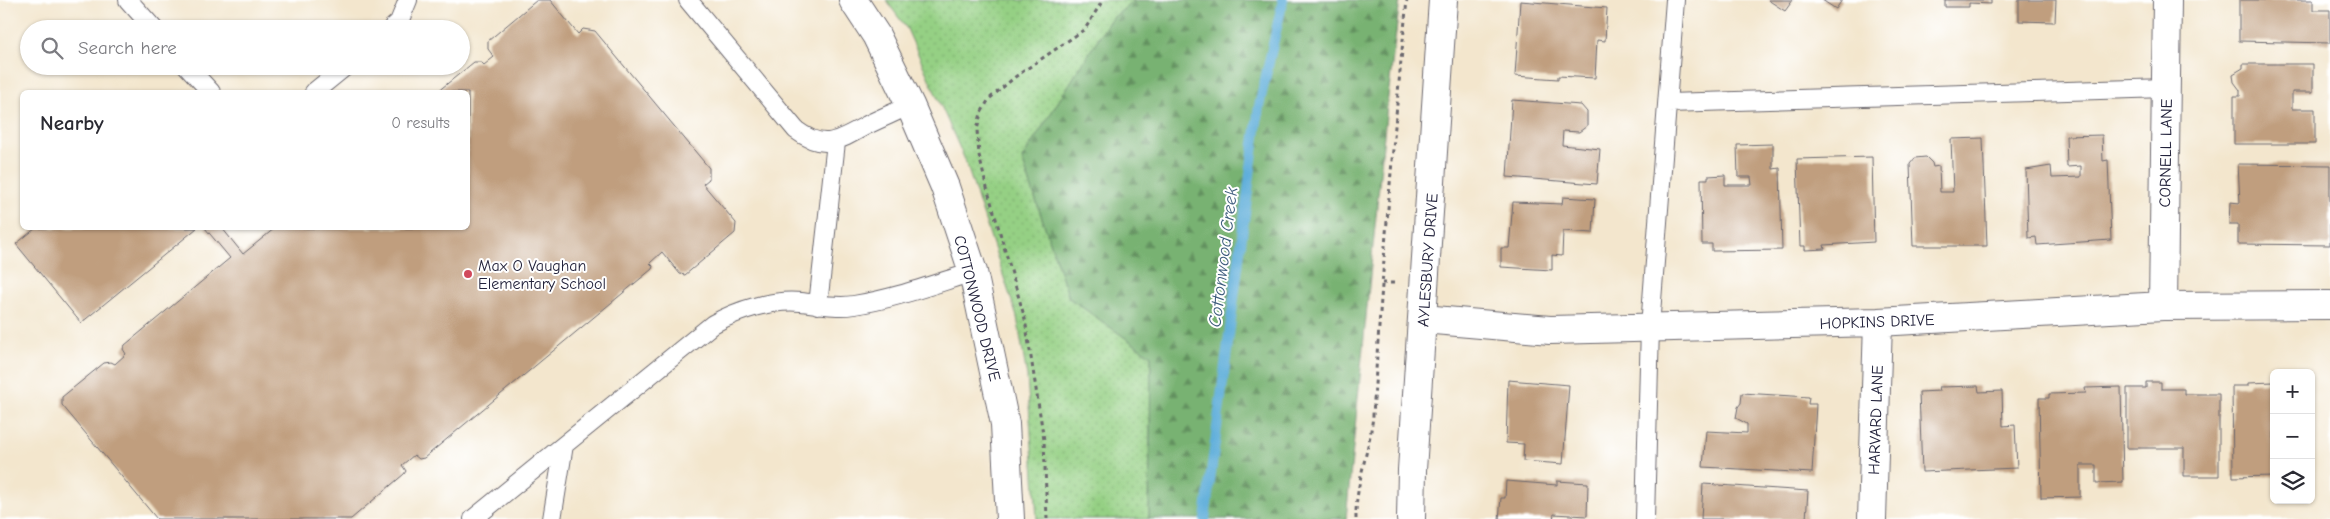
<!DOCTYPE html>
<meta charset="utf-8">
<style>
:root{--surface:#fff;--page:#f2f2f3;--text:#2b2b33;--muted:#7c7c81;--line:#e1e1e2}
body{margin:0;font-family:"Comic Neue",sans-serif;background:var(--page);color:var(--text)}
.controls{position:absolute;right:15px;bottom:15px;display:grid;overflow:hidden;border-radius:8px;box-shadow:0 1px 4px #0004}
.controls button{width:45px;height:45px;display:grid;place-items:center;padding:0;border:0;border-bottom:1px solid var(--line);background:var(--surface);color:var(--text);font:25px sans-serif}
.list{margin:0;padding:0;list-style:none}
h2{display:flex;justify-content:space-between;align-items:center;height:65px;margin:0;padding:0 20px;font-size:21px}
h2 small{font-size:16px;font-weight:400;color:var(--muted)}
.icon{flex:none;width:28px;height:28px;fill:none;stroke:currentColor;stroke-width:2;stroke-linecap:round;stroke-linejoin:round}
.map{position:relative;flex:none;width:2330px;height:519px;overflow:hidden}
.search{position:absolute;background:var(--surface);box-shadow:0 1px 4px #0004;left:20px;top:20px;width:450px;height:55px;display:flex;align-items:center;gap:12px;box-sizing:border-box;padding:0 18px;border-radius:28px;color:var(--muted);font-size:19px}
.panel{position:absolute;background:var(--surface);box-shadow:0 1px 4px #0004;left:20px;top:90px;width:450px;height:140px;border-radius:8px}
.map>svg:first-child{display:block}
.grass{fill:url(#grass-dots);stroke:#5c7960}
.forest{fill:url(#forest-firs);stroke:#4d6a56}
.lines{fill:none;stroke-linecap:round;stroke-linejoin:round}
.stream{stroke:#60afda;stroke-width:10}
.building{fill:#c09e7e}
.service-casing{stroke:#6b676e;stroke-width:20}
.minor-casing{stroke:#6b676e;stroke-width:30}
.tertiary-casing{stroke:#6b676e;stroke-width:30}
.path{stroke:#6b676e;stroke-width:3;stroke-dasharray:4 4;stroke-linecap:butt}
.service{stroke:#fff;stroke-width:18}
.minor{stroke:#fff;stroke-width:28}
.tertiary{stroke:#fff;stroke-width:28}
.poi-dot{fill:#d1495b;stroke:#fff;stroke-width:2}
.labels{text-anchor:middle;stroke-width:4;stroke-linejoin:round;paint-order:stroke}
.street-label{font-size:16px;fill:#22223b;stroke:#fff}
.poi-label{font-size:16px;fill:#22223b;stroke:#fff;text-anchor:start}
.water-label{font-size:18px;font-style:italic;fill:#3b5a7b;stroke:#fff}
</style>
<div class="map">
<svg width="2330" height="519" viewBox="0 0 2330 519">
<defs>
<pattern id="grass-dots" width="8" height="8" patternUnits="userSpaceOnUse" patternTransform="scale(1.25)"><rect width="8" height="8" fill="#95d084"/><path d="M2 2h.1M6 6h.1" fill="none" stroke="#80b273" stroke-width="1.8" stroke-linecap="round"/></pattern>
<pattern id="forest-firs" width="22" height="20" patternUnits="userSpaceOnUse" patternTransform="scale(1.25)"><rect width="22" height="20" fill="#78b272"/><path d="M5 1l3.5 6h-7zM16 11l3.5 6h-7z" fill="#62905f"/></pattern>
</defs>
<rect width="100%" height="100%" fill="#fff"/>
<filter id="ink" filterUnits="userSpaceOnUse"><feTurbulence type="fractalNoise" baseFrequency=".02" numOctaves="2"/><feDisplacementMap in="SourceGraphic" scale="10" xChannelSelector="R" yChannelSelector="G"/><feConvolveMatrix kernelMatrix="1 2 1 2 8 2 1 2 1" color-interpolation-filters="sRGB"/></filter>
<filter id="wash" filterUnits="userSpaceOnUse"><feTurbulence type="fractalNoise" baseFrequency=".0096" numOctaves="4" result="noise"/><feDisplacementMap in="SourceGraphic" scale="20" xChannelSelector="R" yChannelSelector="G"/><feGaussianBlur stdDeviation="1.12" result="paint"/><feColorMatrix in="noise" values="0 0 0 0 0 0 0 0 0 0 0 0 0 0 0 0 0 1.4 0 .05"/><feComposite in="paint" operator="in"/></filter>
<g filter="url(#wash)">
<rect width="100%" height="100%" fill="#f3e6cd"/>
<!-- grass -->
<path class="grass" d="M 886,0 L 1135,0 L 1110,20 L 1022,159 L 1069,298 L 1151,356 L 1149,519 L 1037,519 L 1027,377 L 1017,317 L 965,160 L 907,29 Z"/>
<!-- forest -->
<path class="forest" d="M 1135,0 L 1400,0 L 1387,105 L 1346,519 L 1149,519 L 1151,356 L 1069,298 L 1022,159 L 1110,20 Z"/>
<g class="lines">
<!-- stream -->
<path class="stream" d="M 1205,519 L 1259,106 L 1283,0"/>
</g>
<g id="blocks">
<!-- building -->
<path class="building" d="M 537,0 L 550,0 L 578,34 L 583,29 L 595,31 L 709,168 L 709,179 L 703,184 L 736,223 L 735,233 L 685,275 L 680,274 L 662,252 L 650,263 L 653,266 L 652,269 L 424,458 L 419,459 L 414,455 L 402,465 L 406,471 L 404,474 L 351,519 L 157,519 L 62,405 L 62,397 L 104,363 L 111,362 L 115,364 L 126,354 L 123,349 L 125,345 L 230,258 L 205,228 L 222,228 L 243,254 L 275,228 L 468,228 L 468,92 L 437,92 L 474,62 L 481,62 L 484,65 L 494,57 L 488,49 L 488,41 Z
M 1768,0 L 1793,0 L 1785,11 Z
M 1822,0 L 1842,0 L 1836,9 Z
M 1945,0 L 1991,0 L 1991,4 L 1969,3 L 1969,7 L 1945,7 Z
M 2019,0 L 2056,0 L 2055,22 L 2019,21 Z
M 2239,0 L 2313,0 L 2313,10 L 2330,10 L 2330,43 L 2239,41 Z
M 1520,1 L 1607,8 L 1605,41 L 1597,40 L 1595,78 L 1558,76 L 1558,79 L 1515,76 Z
M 2243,64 L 2313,64 L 2313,92 L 2292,92 L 2292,109 L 2315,109 L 2315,144 L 2234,144 L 2234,96 L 2240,96 L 2240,90 L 2234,82 L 2233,74 L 2243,68 Z
M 1512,100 L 1581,105 L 1587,112 L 1587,126 L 1579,132 L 1563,131 L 1562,145 L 1600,149 L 1597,184 L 1507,177 Z
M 2102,135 L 2103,161 L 2108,160 L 2111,240 L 2037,245 L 2036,237 L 2028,238 L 2026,170 L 2051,166 L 2052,178 L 2081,177 L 2081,166 L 2067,167 L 2066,136 Z
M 1983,138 L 1987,246 L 1913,246 L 1910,164 L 1915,158 L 1926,157 L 1932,163 L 1933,167 L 1939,166 L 1940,192 L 1953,192 L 1951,139 Z
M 1773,144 L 1773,169 L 1780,168 L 1782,250 L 1712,251 L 1712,244 L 1702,244 L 1701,179 L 1708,179 L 1708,176 L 1725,175 L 1725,185 L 1752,185 L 1751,177 L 1738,177 L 1737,145 Z
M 1872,157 L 1874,242 L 1824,245 L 1825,249 L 1805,250 L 1805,246 L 1800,246 L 1797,159 Z
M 2238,164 L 2330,165 L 2330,245 L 2238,244 L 2238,224 L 2229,224 L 2230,202 L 2240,203 Z
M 1563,197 L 1595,199 L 1593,233 L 1563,231 L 1562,256 L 1552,255 L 1552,270 L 1501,267 L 1501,248 L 1509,248 L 1513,202 L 1562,204 Z
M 36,228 L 197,228 L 81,323 L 16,244 Z
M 1508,380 L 1569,385 L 1563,464 L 1523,461 L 1524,444 L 1506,443 Z
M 2146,382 L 2161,382 L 2161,389 L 2184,389 L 2184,394 L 2219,394 L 2219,476 L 2184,476 L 2184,448 L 2127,448 L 2127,388 L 2146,388 Z
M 2274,382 L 2274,476 L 2233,477 L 2232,386 L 2248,386 L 2248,383 Z
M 1978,386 L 1979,392 L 2002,391 L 2003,426 L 2015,425 L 2017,468 L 1922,472 L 1919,392 L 1940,391 L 1939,387 Z
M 2121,387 L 2123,482 L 2096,483 L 2096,465 L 2080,465 L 2080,497 L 2041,498 L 2039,398 L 2049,398 L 2049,394 L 2086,393 L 2085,388 Z
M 1742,393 L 1809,397 L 1808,404 L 1816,404 L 1812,473 L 1703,467 L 1706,431 L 1747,433 L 1747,424 L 1736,418 L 1738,407 L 1741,403 Z
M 1506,481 L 1557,485 L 1557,481 L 1588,483 L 1587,516 L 1554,514 L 1553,519 L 1499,519 L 1501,498 L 1505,498 Z
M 1703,484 L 1808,491 L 1806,519 L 1701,519 Z"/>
</g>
</g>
<g filter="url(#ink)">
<use href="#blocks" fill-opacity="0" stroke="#6b676e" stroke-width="1"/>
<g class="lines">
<defs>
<path id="service" d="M 128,0 L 154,29
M 688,0 L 796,130 C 825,152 839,140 867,125 C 881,118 896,112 910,105
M 391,29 L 399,22 L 408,0
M 187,66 L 211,92
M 314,92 L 346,66
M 1668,103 L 2166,88
M 818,305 L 836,142
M 473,519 L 713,324 C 738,310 772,299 801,302 C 819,304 836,308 854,305 C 894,299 934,284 973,272
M 552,519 L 564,445
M 1645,519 L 1650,327 L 1675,0"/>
<path id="minor" d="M 853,0 L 876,35 L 910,105 L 945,187 L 973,272 L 1005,424 L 1010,519
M 2163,306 L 2167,0
M 1423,319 L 1550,330 L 1878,322 L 2163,306 L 2330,305
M 1872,519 L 1878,322"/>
<path id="tertiary" d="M 1411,519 L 1412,470 L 1443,0"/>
</defs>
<!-- service casing -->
<use href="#service" class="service-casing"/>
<!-- minor casing -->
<use href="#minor" class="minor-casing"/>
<!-- tertiary casing -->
<use href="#tertiary" class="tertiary-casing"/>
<!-- path -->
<path class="path" d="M 1382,283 L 1394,283
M 1047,519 L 1044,440 L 1025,319 L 985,181 L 979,155 L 977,130 L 981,113 L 989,99 L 1015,77 L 1085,29 L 1103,0
M 1356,519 C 1355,484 1370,450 1373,415 C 1382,276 1393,138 1407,0"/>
<!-- service -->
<use href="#service" class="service"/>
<!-- minor -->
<use href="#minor" class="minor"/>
<!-- tertiary -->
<use href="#tertiary" class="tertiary"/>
</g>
</g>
<!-- markers -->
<circle class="poi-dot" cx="468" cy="274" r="5"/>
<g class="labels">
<!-- street labels -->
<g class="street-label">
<text transform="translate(2165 153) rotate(-89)" y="6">CORNELL LANE</text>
<text transform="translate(1427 260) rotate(-86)" y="6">AYLESBURY DRIVE</text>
<text transform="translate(978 308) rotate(76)" y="6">COTTONWOOD DRIVE</text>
<text transform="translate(1877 321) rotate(-2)" y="6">HOPKINS DRIVE</text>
<text transform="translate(1875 420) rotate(-88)" y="6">HARVARD LANE</text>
</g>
<!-- poi labels -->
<g class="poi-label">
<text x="478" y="271">Max O Vaughan<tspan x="478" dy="18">Elementary School</tspan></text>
</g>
<!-- water labels -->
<g class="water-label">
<text transform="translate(1223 257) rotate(-83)" y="6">Cottonwood Creek</text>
</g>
</g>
</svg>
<div class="controls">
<button>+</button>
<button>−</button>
<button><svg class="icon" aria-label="layers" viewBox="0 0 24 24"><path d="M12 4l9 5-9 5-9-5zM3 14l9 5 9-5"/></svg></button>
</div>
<div class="search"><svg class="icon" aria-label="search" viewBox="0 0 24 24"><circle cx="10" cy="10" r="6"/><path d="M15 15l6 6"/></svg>Search here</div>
<section class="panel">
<h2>Nearby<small>0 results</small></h2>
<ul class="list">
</ul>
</section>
</div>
